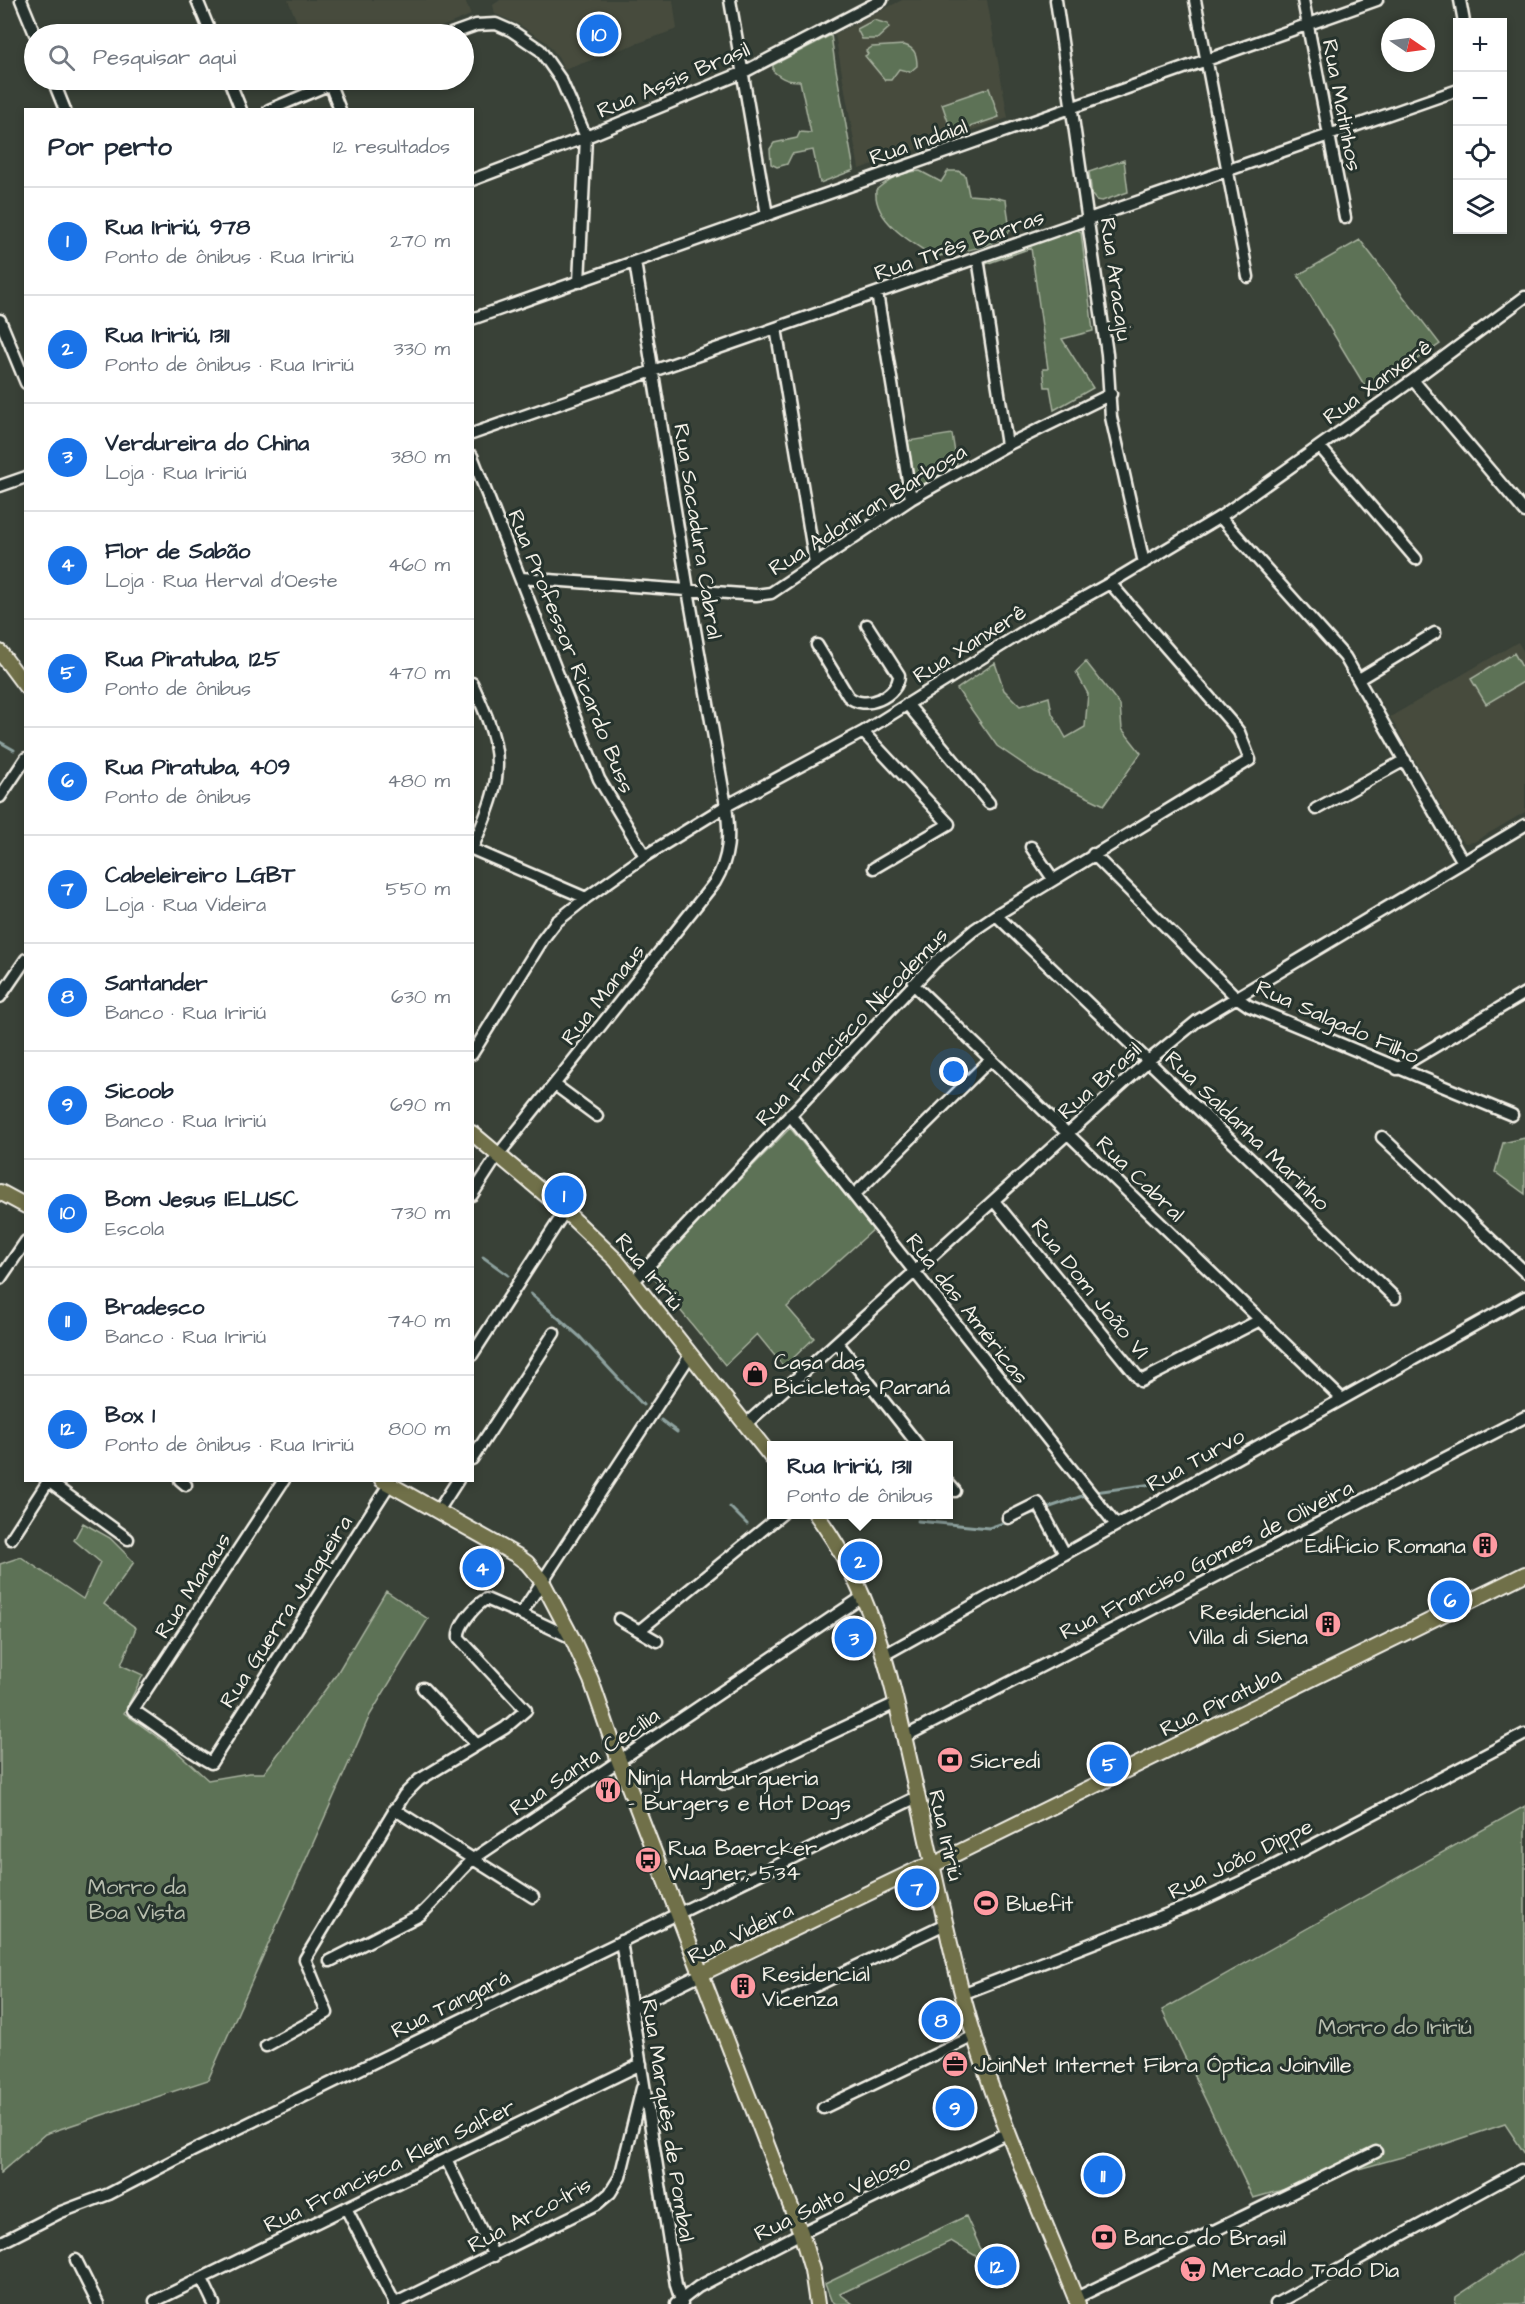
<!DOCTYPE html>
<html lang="pt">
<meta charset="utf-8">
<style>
:root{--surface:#fff;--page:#f2f2f3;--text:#1f2937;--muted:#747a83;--line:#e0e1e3;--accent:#1a73e8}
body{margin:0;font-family:"Architects Daughter",sans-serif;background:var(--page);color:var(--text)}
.controls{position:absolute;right:18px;top:18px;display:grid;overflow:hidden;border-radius:0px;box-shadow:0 3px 9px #0003}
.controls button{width:54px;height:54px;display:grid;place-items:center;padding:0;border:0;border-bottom:2px solid var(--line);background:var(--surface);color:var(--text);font:30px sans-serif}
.compass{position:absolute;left:1381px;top:18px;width:54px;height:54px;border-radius:50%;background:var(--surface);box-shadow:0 3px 9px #0003;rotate:103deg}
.you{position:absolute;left:954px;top:1072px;width:21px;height:21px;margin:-15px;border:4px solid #fff;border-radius:50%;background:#1a73e8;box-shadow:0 0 0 9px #1a73e833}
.badge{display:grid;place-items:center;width:39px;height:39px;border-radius:50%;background:var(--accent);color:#fff;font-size:20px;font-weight:700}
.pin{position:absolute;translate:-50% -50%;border:3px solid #fff;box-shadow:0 2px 6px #0006}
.popup{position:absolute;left:767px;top:1441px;width:186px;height:78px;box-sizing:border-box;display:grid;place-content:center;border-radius:0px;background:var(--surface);filter:drop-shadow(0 2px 4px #0005);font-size:20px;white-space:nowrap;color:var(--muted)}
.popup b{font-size:22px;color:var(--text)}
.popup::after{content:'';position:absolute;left:50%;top:100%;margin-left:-12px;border:12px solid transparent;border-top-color:var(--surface)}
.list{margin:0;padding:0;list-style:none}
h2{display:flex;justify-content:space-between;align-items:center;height:78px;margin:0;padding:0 24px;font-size:26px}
h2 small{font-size:20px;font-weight:400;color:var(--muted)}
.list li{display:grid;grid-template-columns:39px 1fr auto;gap:18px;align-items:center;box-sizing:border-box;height:108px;padding:0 24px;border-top:2px solid var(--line)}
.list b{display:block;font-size:22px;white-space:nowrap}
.list p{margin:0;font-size:20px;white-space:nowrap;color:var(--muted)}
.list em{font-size:20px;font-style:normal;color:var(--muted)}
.icon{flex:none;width:33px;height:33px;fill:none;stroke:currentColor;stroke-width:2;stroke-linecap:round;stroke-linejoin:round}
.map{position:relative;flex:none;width:1525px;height:2304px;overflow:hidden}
.search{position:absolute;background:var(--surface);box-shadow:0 3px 9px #0003;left:24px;top:24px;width:450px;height:66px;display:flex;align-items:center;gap:15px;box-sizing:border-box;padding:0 21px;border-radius:33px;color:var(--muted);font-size:22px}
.panel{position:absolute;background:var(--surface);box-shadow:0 3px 9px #0003;left:24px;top:108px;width:450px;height:1374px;border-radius:0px}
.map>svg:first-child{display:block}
.built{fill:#464b3e}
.green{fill:#5d7256;stroke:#a8b29f;stroke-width:1.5}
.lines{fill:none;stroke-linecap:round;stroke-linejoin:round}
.stream{stroke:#8da19e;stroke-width:3}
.minor-casing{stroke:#f4f1e8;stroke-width:15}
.major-casing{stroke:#f4f1e8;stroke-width:18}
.minor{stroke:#26332d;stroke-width:10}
.major{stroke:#70704a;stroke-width:14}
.labels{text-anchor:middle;stroke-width:6;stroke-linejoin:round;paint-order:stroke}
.street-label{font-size:22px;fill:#f4f1e8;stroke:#26332d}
.poi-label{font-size:22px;fill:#f4f1e8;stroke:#26332d;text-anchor:start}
.park-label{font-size:22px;fill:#b8beae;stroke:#26332d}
</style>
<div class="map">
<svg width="1525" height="2304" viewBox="0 0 1525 2304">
<rect width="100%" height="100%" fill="#394137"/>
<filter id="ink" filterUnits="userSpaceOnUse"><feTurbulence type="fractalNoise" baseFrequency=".0167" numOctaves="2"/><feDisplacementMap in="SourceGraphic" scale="12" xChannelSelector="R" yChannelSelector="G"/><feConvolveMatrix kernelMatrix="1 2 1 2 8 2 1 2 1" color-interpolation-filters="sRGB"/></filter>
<g filter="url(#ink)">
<!-- built -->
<path class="built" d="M 288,0 L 465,0 L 471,15 L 424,34 L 302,34 Z
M 500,0 L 673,0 L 677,29 L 564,70 L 559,58 L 546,42 L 518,24 L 495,14 L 493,5 Z
M 902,0 L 987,0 L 1008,118 L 859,169 L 835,34 Z
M 1518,642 L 1525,654 L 1525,812 L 1474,842 L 1465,843 L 1458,836 L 1390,717 Z"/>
<!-- green -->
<path class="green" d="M 874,20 L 888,24 L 889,28 L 877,39 L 862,39 L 857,29 Z
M 831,35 L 835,64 L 854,170 L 820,183 L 813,150 L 792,154 L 787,164 L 777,167 L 771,164 L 770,149 L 774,143 L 797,138 L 800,132 L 811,133 L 800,81 C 788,81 783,80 773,71 L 773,65 Z
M 904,45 C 915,48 917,55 917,66 L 910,72 L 899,69 L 891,80 L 885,80 L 865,56 L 868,54 L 866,51 L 872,47 Z
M 989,88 L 999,117 L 952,133 L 942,104 Z
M 1124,160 L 1128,192 L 1102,201 L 1096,200 L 1092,195 L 1089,172 Z
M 920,171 L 941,182 L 948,171 L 958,171 L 965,175 L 969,195 L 993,197 L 1006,200 L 1010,231 C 991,249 961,251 935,257 C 912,243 873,221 876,190 C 890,178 901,172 920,171 Z
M 1076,229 L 1081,232 L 1093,331 L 1062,339 L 1093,388 L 1054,410 L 1050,387 L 1045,387 L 1043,369 L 1048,369 L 1031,248 L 986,264 L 988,259 Z
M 1360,240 L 1440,344 L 1369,393 L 1298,275 Z
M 952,434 L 957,465 L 916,489 L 908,441 Z
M 1514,653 L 1525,672 L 1525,681 L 1486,704 L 1471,679 Z
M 1086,662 L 1120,705 L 1122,729 L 1141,753 L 1104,805 L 1035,772 L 997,746 L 957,689 L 995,663 L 1004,690 L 1020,706 L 1049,697 L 1052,713 L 1066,738 L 1085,727 L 1088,694 L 1076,672 Z
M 790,1128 L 874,1229 L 787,1307 L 814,1338 L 784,1367 L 757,1334 L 725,1365 L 649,1272 Z
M 1525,1138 L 1525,1194 L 1495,1172 L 1503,1143 Z
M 83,1523 L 110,1538 L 134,1562 L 104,1604 L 136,1628 L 121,1665 L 143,1675 L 124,1713 L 174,1749 L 208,1780 L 249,1773 L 264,1773 L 336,1675 L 386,1591 L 428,1619 L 370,1715 L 208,2080 L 45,2134 L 0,2173 L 0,1564 L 21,1557 L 83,1599 L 100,1562 L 74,1540 Z
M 1525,1806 L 1525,2154 L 1505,2124 L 1424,2151 L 1253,2198 L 1162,2010 Z
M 966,2216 L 984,2256 L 979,2258 L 951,2241 L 840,2294 L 853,2304 L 836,2304 L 831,2300 L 825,2284 Z
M 1525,2251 L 1525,2304 L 1455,2304 L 1456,2297 Z"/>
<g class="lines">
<!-- stream -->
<path class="stream" d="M 0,742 L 14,750
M 483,1257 L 508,1275
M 531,1294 L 580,1337 L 643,1405
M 661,1420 L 677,1432
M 1095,1492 L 1152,1484
M 730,1507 L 747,1524
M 1024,1516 L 1088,1494
M 918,1521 L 989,1528 L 1006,1522"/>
<defs>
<path id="minor" d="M 21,0 L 35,34
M 197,0 L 211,34
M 730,0 L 767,215
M 1056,0 L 1107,354 L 1111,417 L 1144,563
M 1195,0 L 1248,277
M 1303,0 L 1345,218
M 1460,0 L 1464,22
M 451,34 L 476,25 L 496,24 L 512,31 L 540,50 L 561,80 L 586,137 L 579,282
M 53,80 L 65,110
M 229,80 L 241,110
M 330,84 L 340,110
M 269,110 L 340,80
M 472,180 L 586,137 L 742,73 L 882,0
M 978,258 L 1007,445
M 877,293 L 911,499
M 472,319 L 1377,0
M 0,320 L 26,383
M 776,328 L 815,563
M 1413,380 L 1525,512
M 472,434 L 1458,90
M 1320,447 L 1416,559
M 472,456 L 599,779 L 645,856
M 0,486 L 26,477
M 1220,517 L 1345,657 L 1463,862
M 521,578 L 756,595 L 771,593 L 911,499 L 1007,445 L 1111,394
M 817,645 L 848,696 C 864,712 899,696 899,675 L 867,625
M 1359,679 L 1435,633
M 472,683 C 481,703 491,724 495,745 C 503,782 486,815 472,849
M 907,704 L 989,803
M 863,732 L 949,824 L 874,868
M 0,797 L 26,758
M 1316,809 L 1405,760
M 1031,847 L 1053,879
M 472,849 L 586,898
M 1093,854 L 1236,997 L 1249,1006 L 1512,1115
M 996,915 L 1395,1298
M 913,984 L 1342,1399
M 0,997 L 26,959
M 472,1054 L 543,939 L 556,922 L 586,898 L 645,856 L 726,806 L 863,732 L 1031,627 L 1110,583 L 1220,517 L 1413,380 L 1525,297
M 1397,1069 L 1525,993
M 555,1085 L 597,1116
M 790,1115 L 1116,1525
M 1382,1137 L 1525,1272
M 472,1195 L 498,1155 L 715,882 C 730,857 730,835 726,806 L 688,590 L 635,262
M 854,1195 L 991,1059
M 994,1201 L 1141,1381 L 1260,1320
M 0,1279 L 26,1241
M 634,1281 L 934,963 L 974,930 L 996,915 L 1250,760 L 1239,732 L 1231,722 L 1110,583
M 837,1342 L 919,1446
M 472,1355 L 565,1211
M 745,1425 L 1148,1061 L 1197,1021 L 1525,825
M 472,1459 L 554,1333
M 180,1480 L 186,1485
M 284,1480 L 133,1710 C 160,1727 184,1748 211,1763 L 392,1480
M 48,1481 L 128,1539
M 948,1483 L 955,1491
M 438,1511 L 458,1480
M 1008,1518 L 1038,1503 L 1065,1554
M 11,1539 L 49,1480
M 521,1614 L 572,1638
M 619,1619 L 657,1641
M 640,1630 L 782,1514
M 884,1655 L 1525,1297
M 423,1688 L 477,1745
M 904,1737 L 1525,1417
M 724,1784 L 896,1703
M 394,1809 L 533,1897
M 621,1941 L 676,2285 L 682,2304
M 330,1961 L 420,1915 C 440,1898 453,1876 473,1859 L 864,1596
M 962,1994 L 1196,1903 L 1264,1871 L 1525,1734
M 780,2003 L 945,1924
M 632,2008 L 703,1973
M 266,2046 L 327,2013 L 305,1959 L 404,1795 L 419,1780 L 505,1728 L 526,1710 L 459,1638 C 457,1626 475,1606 486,1599 L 521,1614 L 691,1354
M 823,2108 L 974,2036
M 446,2159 L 494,2256
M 346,2208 L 395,2304
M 0,2243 L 61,2212 L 109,2194 L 190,2152 L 917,1797
M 76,2260 L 98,2304
M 202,2279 L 214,2304
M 1076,2298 L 1376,2152
M 155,2301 L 641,2064
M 394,2304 L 597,2204 L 610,2193 L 620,2177 L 642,2088
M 676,2304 L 698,2287 L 801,2233 L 1009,2132
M 1276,2304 L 1521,2170"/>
<path id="major" d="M 0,652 L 26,687
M 472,1133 L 565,1211 L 616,1260 L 772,1458
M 0,1192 L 26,1206
M 382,1480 L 516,1555 L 527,1563 L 542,1581 L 572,1638 L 591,1680 L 619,1761 L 801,2233 L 812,2270 L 817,2304
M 816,1514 C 874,1593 890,1674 911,1767 C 928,1843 943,1919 962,1993 C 990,2100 1037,2202 1078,2304
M 703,1973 L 918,1869 L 933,1865 L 1525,1574"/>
</defs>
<!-- minor casing -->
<use href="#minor" class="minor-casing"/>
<!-- major casing -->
<use href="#major" class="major-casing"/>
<!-- minor -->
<use href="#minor" class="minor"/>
<!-- major -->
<use href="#major" class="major"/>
</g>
</g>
<!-- icons -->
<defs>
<symbol id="shop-disc" viewBox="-11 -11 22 22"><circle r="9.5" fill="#ff9aa2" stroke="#26332d"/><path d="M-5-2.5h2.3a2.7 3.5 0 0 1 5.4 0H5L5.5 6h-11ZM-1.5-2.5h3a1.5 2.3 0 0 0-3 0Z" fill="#111"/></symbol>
<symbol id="building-disc" viewBox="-11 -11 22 22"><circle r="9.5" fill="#ff9aa2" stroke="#26332d"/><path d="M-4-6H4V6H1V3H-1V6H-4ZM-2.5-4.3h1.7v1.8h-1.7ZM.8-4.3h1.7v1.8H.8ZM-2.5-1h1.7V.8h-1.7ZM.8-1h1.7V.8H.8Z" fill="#111"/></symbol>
<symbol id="bank-disc" viewBox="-11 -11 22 22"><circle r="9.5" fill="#ff9aa2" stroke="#26332d"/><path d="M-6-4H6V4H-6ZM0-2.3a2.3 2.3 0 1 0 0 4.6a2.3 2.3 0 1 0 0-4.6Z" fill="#111"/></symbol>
<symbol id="restaurant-disc" viewBox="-11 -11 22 22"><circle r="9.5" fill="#ff9aa2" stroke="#26332d"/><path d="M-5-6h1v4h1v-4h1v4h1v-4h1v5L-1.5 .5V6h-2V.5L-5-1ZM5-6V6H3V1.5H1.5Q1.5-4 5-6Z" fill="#111"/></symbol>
<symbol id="bus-disc" viewBox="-11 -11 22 22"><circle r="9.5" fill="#ff9aa2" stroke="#26332d"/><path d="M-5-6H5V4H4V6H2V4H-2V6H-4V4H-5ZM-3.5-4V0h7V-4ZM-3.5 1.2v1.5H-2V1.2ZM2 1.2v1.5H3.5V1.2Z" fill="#111"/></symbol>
<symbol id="stadium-disc" viewBox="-11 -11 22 22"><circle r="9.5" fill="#ff9aa2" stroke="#26332d"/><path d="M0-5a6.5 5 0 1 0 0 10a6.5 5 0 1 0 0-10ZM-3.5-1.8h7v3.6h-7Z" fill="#111"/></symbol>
<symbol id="office-disc" viewBox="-11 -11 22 22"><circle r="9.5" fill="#ff9aa2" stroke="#26332d"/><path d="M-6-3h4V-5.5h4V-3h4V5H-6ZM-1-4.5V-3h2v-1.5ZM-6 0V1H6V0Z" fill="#111"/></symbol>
<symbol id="supermarket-disc" viewBox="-11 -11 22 22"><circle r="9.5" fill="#ff9aa2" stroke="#26332d"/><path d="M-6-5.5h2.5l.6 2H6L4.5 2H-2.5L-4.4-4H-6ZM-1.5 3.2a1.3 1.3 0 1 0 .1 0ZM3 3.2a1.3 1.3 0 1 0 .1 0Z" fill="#111"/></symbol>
</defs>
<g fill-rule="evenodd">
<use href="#shop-disc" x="740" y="1359" width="30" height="30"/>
<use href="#building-disc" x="1470" y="1530" width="30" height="30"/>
<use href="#building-disc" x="1313" y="1609" width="30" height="30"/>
<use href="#bank-disc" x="935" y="1745" width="30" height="30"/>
<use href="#restaurant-disc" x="593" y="1775" width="30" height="30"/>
<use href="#bus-disc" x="633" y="1845" width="30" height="30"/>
<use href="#stadium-disc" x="971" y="1888" width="30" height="30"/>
<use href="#building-disc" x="728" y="1971" width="30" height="30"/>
<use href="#office-disc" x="940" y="2049" width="30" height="30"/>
<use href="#bank-disc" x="1089" y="2222" width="30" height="30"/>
<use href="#supermarket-disc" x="1178" y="2254" width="30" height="30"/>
</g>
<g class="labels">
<!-- street labels -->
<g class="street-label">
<text transform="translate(673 79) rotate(-23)" y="8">Rua Assis Brasil</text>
<text transform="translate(1343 105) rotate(79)" y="8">Rua Matinhos</text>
<text transform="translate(918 141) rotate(-19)" y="8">Rua Indaial</text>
<text transform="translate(959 244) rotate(-19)" y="8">Rua Três Barras</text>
<text transform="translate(1117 279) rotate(82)" y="8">Rua Aracaju</text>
<text transform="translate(1377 381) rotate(-36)" y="8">Rua Xanxerê</text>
<text transform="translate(867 509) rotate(-32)" y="8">Rua Adoniran Barbosa</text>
<text transform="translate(699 531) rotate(81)" y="8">Rua Sacadura Cabral</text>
<text transform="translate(969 643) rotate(-32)" y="8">Rua Xanxerê</text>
<text transform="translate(572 651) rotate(68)" y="8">Rua Professor Ricardo Buss</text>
<text transform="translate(602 994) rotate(-52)" y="8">Rua Manaus</text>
<text transform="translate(1338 1021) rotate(24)" y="8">Rua Salgado Filho</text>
<text transform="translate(851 1026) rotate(-46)" y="8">Rua Francisco Nicodemus</text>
<text transform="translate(1099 1080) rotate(-42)" y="8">Rua Brasil</text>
<text transform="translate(1248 1130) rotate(44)" y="8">Rua Saldanha Marinho</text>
<text transform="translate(1141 1178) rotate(44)" y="8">Rua Cabral</text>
<text transform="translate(650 1271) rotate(50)" y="8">Rua Iririú</text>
<text transform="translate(1091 1288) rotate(51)" y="8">Rua Dom João VI</text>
<text transform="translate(968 1308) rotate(52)" y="8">Rua das Américas</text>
<text transform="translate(1195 1459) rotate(-29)" y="8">Rua Turvo</text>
<text transform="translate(1206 1559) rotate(-27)" y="8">Rua Franciso Gomes de Oliveira</text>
<text transform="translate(192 1585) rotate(-57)" y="8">Rua Manaus</text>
<text transform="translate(285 1611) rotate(-57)" y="8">Rua Guerra Junqueira</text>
<text transform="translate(1220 1701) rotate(-26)" y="8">Rua Piratuba</text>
<text transform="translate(584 1761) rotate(-34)" y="8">Rua Santa Cecília</text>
<text transform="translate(947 1835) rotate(77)" y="8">Rua Iririú</text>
<text transform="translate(1240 1858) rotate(-26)" y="8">Rua João Dippe</text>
<text transform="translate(740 1932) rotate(-26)" y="8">Rua Videira</text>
<text transform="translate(450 2003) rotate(-26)" y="8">Rua Tangará</text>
<text transform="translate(669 2120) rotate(81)" y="8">Rua Marquês de Pombal</text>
<text transform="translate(389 2165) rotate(-26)" y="8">Rua Francisca Klein Salfer</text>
<text transform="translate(832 2197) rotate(-26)" y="8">Rua Salto Veloso</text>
<text transform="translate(529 2214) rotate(-28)" y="8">Rua Arco-Íris</text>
</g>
<!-- poi labels -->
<g class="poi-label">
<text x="774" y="1369">Casa das<tspan x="774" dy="25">Bicicletas Paraná</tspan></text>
<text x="1466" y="1553" text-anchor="end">Edifício Romana</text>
<text x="1308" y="1619" text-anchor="end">Residencial<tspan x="1308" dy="25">Villa di Siena</tspan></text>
<text x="970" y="1768">Sicredi</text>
<text x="628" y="1785">Ninja Hamburgueria<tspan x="628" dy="25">- Burgers e Hot Dogs</tspan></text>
<text x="668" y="1855">Rua Baercker<tspan x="668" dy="25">Wagner, 534</tspan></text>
<text x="1006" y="1911">Bluefit</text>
<text x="762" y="1981">Residencial<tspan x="762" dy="25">Vicenza</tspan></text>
<text x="974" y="2072">JoinNet Internet Fibra Óptica Joinville</text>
<text x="1124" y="2245">Banco do Brasil</text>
<text x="1212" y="2277">Mercado Todo Dia</text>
</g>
<!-- park labels -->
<g class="park-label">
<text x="137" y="1894">Morro da<tspan x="137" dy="25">Boa Vista</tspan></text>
<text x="1395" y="2034">Morro do Iririú</text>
</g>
</g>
</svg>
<div class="controls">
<button>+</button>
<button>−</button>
<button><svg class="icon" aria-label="locate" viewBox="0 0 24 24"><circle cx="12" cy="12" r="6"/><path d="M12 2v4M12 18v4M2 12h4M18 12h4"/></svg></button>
<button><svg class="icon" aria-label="layers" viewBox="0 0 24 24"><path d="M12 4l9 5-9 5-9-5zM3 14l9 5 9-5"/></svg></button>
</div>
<svg class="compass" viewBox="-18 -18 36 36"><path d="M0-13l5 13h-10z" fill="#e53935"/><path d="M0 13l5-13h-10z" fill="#747a83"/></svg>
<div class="you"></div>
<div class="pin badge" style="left:564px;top:1195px">1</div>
<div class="pin badge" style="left:860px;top:1561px">2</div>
<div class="popup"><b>Rua Iririú, 1311</b>Ponto de ônibus</div>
<div class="pin badge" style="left:854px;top:1638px">3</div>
<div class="pin badge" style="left:482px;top:1568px">4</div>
<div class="pin badge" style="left:1109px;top:1764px">5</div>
<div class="pin badge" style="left:1450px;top:1600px">6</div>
<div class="pin badge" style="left:917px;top:1888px">7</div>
<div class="pin badge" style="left:941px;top:2020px">8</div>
<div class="pin badge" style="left:955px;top:2108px">9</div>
<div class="pin badge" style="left:599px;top:34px">10</div>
<div class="pin badge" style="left:1103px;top:2175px">11</div>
<div class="pin badge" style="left:997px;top:2266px">12</div>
<div class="search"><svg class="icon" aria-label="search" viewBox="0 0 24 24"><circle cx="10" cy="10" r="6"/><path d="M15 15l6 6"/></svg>Pesquisar aqui</div>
<section class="panel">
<h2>Por perto<small>12 resultados</small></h2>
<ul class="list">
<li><span class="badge">1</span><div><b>Rua Iririú, 978</b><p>Ponto de ônibus · Rua Iririú</p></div><em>270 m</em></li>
<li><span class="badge">2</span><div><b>Rua Iririú, 1311</b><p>Ponto de ônibus · Rua Iririú</p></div><em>330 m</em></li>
<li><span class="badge">3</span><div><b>Verdureira do China</b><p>Loja · Rua Iririú</p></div><em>380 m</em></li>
<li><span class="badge">4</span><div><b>Flor de Sabão</b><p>Loja · Rua Herval d'Oeste</p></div><em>460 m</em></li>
<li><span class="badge">5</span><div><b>Rua Piratuba, 125</b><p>Ponto de ônibus</p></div><em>470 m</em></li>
<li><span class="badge">6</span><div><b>Rua Piratuba, 409</b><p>Ponto de ônibus</p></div><em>480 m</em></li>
<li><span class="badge">7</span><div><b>Cabeleireiro LGBT</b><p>Loja · Rua Videira</p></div><em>550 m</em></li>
<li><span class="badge">8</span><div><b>Santander</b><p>Banco · Rua Iririú</p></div><em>630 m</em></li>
<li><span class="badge">9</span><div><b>Sicoob</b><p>Banco · Rua Iririú</p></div><em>690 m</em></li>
<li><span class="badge">10</span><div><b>Bom Jesus IELUSC</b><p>Escola</p></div><em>730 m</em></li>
<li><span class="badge">11</span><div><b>Bradesco</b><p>Banco · Rua Iririú</p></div><em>740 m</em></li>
<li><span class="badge">12</span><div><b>Box 1</b><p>Ponto de ônibus · Rua Iririú</p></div><em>800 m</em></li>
</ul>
</section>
</div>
